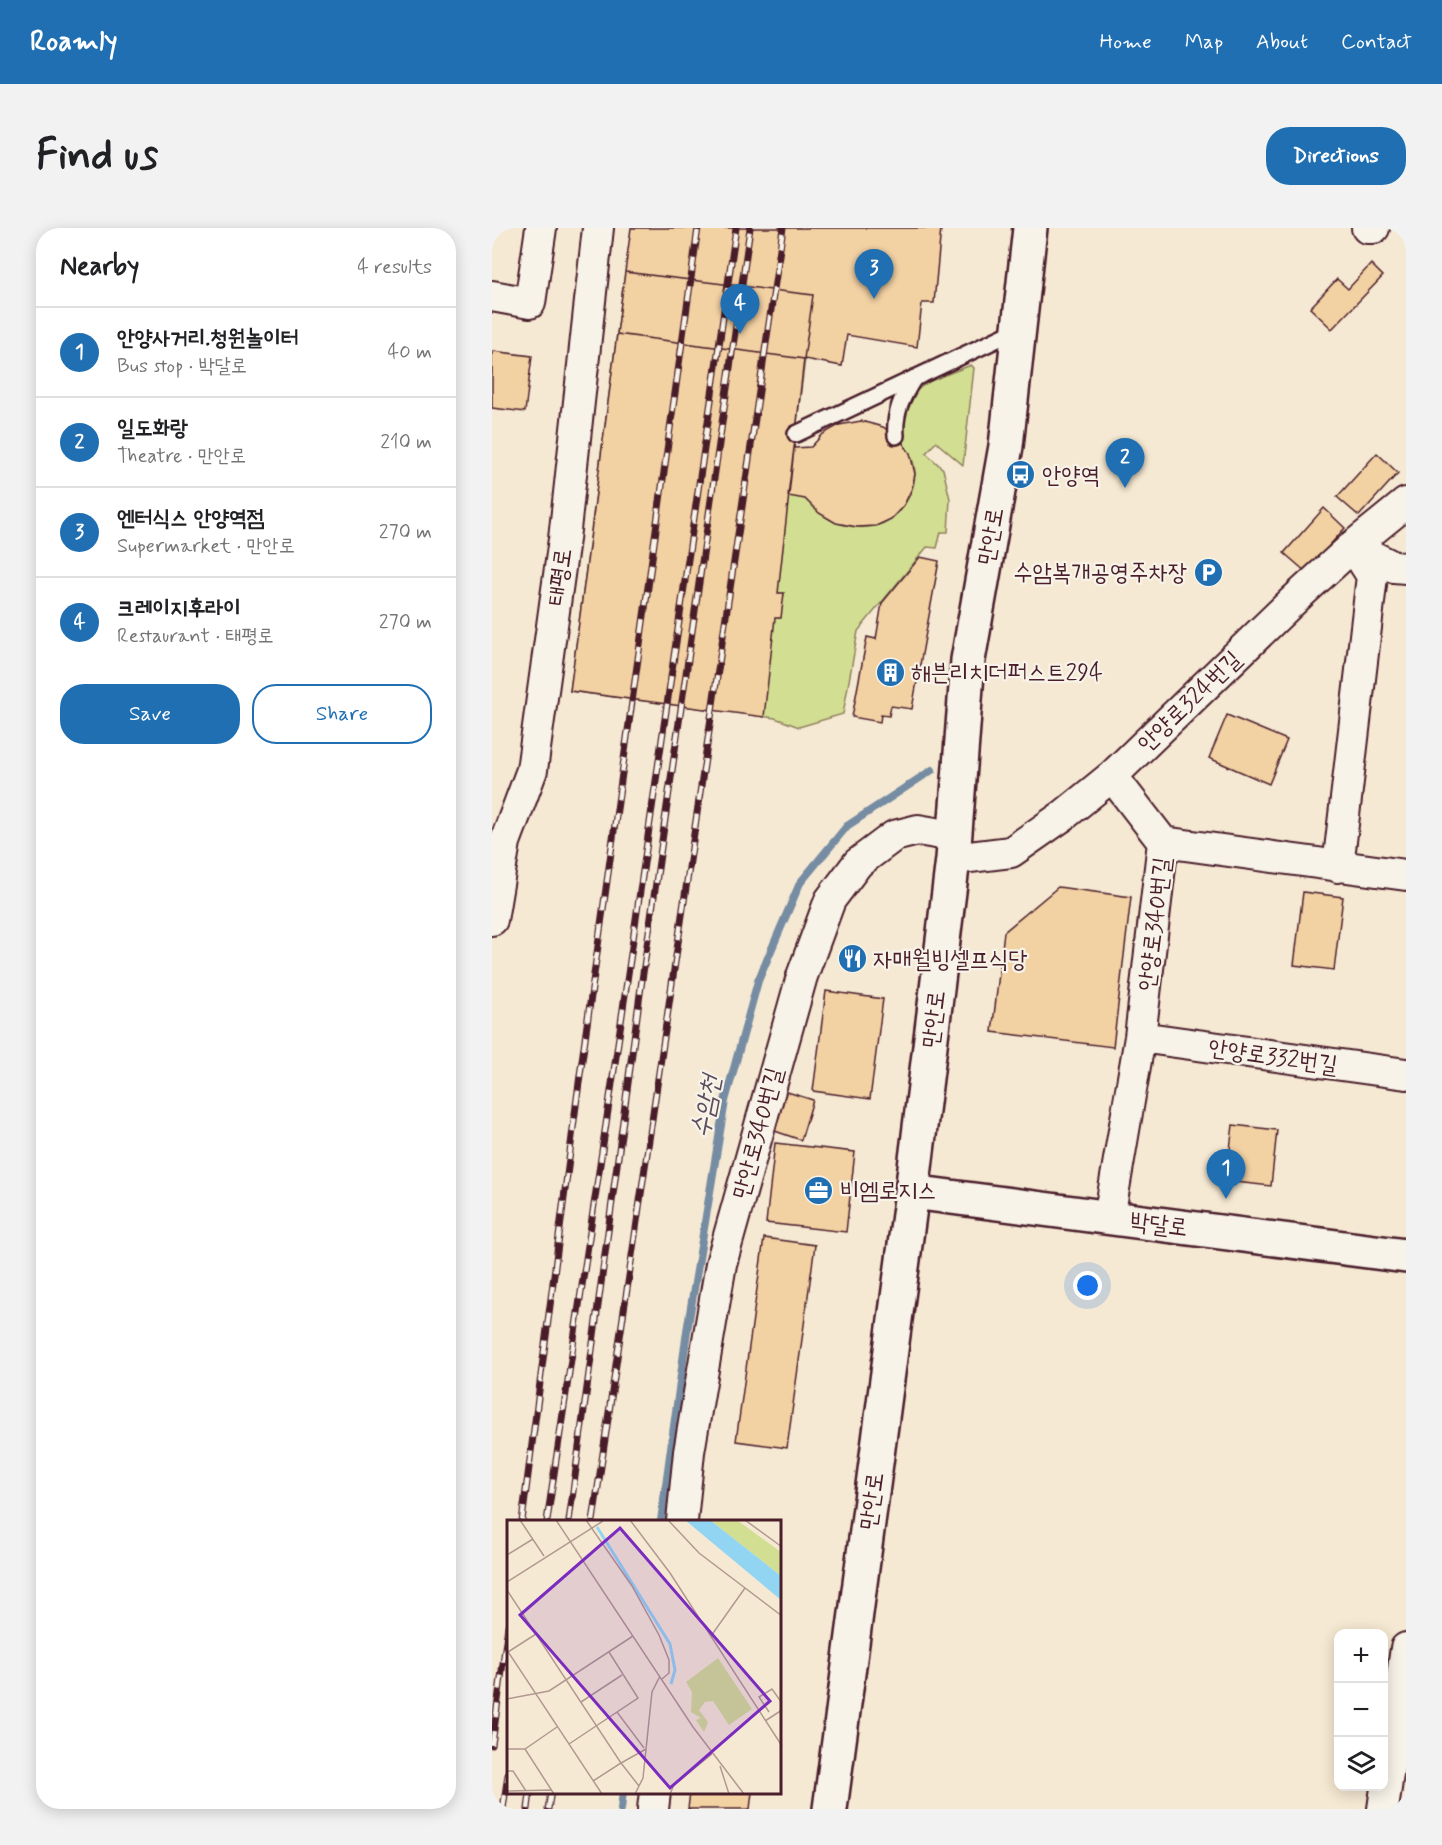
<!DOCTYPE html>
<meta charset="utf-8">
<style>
:root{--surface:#fff;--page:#f2f2f2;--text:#202124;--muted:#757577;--line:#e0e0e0;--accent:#1f6fb2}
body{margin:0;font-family:Mynerve,"Poor Story",sans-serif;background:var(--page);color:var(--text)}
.controls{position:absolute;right:18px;bottom:18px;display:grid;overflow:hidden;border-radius:12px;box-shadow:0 3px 15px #0003}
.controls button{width:54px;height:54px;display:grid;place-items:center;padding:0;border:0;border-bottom:2px solid var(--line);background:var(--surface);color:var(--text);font:30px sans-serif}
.you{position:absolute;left:596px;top:1058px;width:21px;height:21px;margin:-15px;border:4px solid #fff;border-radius:50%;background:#1a73e8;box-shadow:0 0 0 9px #1a73e833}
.badge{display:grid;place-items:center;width:39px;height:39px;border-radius:50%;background:var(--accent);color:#fff;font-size:20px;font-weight:700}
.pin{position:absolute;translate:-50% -50px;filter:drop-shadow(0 2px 3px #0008)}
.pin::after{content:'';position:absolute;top:32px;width:21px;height:18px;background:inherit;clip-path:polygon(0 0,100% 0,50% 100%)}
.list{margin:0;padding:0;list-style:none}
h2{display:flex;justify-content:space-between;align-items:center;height:78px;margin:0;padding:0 24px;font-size:26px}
h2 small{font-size:20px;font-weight:400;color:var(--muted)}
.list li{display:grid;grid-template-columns:39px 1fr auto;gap:18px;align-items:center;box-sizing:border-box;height:90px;padding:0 24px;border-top:2px solid var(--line)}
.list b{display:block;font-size:22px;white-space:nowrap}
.list p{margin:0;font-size:20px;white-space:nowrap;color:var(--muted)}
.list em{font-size:20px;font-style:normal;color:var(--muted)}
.actions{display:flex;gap:12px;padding:18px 24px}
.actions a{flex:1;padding:14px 0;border:2px solid var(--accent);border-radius:24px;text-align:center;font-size:21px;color:var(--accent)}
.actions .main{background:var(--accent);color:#fff}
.icon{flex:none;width:33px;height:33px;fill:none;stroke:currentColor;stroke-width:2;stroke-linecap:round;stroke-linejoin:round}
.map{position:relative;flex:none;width:914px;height:1581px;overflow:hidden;border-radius:24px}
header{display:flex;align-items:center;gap:36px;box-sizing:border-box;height:84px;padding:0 30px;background:var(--accent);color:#fff}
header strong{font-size:28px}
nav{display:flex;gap:33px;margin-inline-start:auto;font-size:21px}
.intro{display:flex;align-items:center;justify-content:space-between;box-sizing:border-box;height:144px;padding:0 36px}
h1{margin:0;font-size:42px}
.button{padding:15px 27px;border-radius:24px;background:var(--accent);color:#fff;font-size:21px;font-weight:700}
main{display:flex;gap:36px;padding:0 36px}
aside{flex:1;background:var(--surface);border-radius:24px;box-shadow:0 3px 15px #0003}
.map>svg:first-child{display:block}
.green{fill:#d2df92;stroke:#8e7f5e;stroke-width:1.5;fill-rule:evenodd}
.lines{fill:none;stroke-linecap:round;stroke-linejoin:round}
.stream{stroke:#758ca3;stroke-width:8}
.building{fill:#f2d1a3;stroke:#4a1f2b;stroke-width:1.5}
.lane-casing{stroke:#4a1f2b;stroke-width:20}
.street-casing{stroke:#4a1f2b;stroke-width:34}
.secondary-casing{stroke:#4a1f2b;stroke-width:38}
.lane{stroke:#f7f3e8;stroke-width:15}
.street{stroke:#f7f3e8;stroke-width:30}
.secondary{stroke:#f7f3e8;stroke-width:33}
.rail-casing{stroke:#4a1f2b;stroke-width:7}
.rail{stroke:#f7f3e8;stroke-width:4.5;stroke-dasharray:14;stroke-linecap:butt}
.labels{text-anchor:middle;stroke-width:4.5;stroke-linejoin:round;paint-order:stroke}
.poi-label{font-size:24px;fill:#4a1f2b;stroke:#f7f3e8;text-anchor:start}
.street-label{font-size:24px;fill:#4a1f2b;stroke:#f7f3e8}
.water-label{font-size:26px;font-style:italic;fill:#5c4c5d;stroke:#f7f3e8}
.inset-river{fill:none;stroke:#91d5f3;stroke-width:3}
.inset-road{fill:none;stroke:#b19890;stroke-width:1.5}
.view{fill:#7b2cbf;fill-opacity:0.15;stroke:#7b2cbf;stroke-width:3}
.inset-edge{fill:none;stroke:#4a1f2b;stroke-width:3}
</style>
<header>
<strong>Roamly</strong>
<nav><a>Home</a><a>Map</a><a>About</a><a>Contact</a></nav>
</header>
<div class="intro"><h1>Find us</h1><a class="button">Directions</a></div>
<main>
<aside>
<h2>Nearby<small>4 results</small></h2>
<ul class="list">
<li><span class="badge">1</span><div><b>안양사거리.청원놀이터</b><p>Bus stop · 박달로</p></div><em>40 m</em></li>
<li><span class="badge">2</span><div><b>일도화랑</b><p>Theatre · 만안로</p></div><em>210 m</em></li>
<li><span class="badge">3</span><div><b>엔터식스 안양역점</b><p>Supermarket · 만안로</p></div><em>270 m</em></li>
<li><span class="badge">4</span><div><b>크레이지후라이</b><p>Restaurant · 태평로</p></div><em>270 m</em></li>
</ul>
<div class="actions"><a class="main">Save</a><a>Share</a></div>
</aside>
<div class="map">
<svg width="914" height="1581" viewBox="0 0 914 1581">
<rect width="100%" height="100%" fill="#f6e9d3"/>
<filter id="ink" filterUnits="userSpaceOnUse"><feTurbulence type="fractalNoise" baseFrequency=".0167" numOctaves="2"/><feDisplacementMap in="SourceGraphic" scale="12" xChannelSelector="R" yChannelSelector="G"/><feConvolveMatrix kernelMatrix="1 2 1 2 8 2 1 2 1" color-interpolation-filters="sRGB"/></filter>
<g filter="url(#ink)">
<!-- green -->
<path class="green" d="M 133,44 L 321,67 L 296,267 C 301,268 310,268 314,271 C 319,274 322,281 327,284 C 342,297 364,302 383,298 C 405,294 422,268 423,247 C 424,234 417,223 410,214 C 414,154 429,157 479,137 L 482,140 L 471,237 L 444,214 L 434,225 L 451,241 L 458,271 L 456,304 L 449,304 L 445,320 L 435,319 L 366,403 L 351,486 L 307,499 L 283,490 L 78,463 ZM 286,365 L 292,365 L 288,390 L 283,390 Z"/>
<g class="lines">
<!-- stream -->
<path class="stream" d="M 169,1293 L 195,1103 L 233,873 L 266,753 L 308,655 L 355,598 L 440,542
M 129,1581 L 131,1564"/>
</g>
<!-- building -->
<path class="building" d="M 139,0 L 449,0 L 442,75 L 430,75 L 425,119 L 355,107 L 350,138 L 312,131 L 321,67 L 133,44 Z
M 879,36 L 891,48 L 840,101 L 818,80 L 845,51 L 856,61 Z
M 133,44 L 321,67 L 312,131 L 125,106 Z
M 125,106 L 312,131 L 286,365 L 292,365 L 289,390 L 283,390 L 272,489 L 78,463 Z
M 0,123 L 40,128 L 33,184 L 0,180 Z
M 369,193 L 391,199 L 407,210 L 418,225 L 423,246 L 420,260 L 412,277 L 399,291 L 384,298 L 365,299 L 344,295 L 327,285 L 313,271 L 296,268 L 302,220 L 319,219 L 331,206 L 347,197 Z
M 885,225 L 906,245 L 867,288 L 845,269 Z
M 832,280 L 853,300 L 814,344 L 792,325 Z
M 428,329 L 447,333 L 420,481 L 399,478 L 397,488 L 389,487 L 388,494 L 360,489 L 375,409 L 384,411 L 390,375 Z
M 735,487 L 795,512 L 777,556 L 717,530 Z
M 566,659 L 639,669 L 621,819 L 500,804 L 512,704 Z
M 811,664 L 851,669 L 842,742 L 802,737 Z
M 334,763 L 391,771 L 378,871 L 321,863 Z
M 289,862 L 321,872 L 309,912 L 277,901 Z
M 741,897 L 785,902 L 779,958 L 734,953 Z
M 283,915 L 363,924 L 354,1004 L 274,995 Z
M 272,1010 L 323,1017 L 295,1220 L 244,1213 Z
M 198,1564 L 260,1564 L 258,1581 L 196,1581 Z"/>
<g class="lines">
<defs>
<path id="lane" d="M 304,206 L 527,101
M 404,208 C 402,185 410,169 422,150"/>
<path id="street" d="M 875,0 L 882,0
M 0,68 L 38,75 L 49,0
M 862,319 L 902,339 L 914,340
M 620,548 L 671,614
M 461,631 L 519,624 L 572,587 L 620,548 L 803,371 L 861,318 L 914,275
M 846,639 L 880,348 L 861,318
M 0,692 L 13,614 L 40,542 L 72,311 L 106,0
M 648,809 L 914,846
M 617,990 L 648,809 L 671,614 L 914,647
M 190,1293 L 197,1224 L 229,1036 L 310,748 L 338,672 L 366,635 L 402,608 L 426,602 L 461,608
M 161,1581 L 163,1564
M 891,1581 L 914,1420"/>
<path id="secondary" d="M 420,964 L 914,1028
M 338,1581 L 420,964 L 461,631 L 476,432 L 514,218 L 538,0"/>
</defs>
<!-- lane casing -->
<use href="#lane" class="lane-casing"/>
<!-- street casing -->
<use href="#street" class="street-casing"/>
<!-- secondary casing -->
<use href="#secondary" class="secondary-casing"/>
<!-- lane -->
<use href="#lane" class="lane"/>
<!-- street -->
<use href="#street" class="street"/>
<!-- secondary -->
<use href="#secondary" class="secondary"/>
<defs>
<path id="rail" d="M 30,1293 L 88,847 L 206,0
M 55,1293 L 125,822 L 244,0
M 77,1293 L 148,766 L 258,0
M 101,1293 L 291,0
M 0,1517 L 16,1398
M 11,1581 L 16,1546
M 36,1581 L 38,1564
M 56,1581 L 59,1564"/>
</defs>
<!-- rail casing -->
<use href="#rail" class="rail-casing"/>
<!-- rail -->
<use href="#rail" class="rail"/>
</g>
</g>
<!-- icons -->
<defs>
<symbol id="bus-disc" viewBox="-11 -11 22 22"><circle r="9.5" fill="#1f6fb2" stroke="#f7f3e8"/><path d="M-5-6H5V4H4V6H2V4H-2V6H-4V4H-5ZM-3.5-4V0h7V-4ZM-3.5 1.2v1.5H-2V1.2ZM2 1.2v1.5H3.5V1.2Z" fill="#fff"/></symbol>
<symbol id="parking-disc" viewBox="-11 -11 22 22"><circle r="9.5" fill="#1f6fb2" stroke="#f7f3e8"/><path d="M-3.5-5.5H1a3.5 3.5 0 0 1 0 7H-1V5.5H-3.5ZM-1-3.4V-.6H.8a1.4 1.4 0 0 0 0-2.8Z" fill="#fff"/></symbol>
<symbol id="building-disc" viewBox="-11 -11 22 22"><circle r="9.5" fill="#1f6fb2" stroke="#f7f3e8"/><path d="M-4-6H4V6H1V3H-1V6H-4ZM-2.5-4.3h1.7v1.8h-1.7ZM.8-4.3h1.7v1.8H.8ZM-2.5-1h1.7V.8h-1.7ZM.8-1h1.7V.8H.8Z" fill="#fff"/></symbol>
<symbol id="restaurant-disc" viewBox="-11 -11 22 22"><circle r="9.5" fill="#1f6fb2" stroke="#f7f3e8"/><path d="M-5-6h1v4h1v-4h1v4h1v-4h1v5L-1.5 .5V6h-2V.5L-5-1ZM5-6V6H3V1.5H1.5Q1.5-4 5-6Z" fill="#fff"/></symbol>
<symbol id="office-disc" viewBox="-11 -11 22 22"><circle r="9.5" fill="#1f6fb2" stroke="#f7f3e8"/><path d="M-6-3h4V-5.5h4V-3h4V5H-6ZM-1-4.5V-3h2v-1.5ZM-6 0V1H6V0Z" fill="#fff"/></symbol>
</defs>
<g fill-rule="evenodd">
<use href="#bus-disc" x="512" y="230" width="33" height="33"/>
<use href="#parking-disc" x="700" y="328" width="33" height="33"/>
<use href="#building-disc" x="382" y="428" width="33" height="33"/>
<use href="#restaurant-disc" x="344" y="714" width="33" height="33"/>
<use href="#office-disc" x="310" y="946" width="33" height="33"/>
</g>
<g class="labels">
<!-- poi labels -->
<g class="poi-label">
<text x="550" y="255">안양역</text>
<text x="695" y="352" text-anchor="end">수암복개공영주차장</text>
<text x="419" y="452">해븐리치더퍼스트294</text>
<text x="381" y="739">자매월빙셀프식당</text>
<text x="348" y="970">비엠로지스</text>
</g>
<!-- street labels -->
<g class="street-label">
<text transform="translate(498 308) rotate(-80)" y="8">만안로</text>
<text transform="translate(67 349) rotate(-82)" y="8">태평로</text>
<text transform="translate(697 473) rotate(-44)" y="8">안양로324번길</text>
<text transform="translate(662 696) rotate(-83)" y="8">안양로340번길</text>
<text transform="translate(441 791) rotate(-83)" y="8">만안로</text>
<text transform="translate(781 828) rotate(8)" y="8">안양로332번길</text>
<text transform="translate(265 905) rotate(-75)" y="8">만안로340번길</text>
<text transform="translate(667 996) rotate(7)" y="8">박달로</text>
<text transform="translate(379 1273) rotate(-82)" y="8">만안로</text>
</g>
<!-- water labels -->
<g class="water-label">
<text transform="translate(213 878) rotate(-79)" y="9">수암천</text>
</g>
</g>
<!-- overview -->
<g transform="translate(15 1292)">
<rect width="274" height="274" fill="#f6e9d3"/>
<path d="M 203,0 L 230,0 L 274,32 L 274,56 ZM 211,138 L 245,189 L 222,205 L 206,181 L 198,182 L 192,190 L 201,202 L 197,212 L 189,200 L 194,198 L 184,192 L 185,172 L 179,162 Z" fill="#d2df92"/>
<path d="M 178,0 L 203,0 L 274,56 L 274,80 Z" fill="#91d5f3"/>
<path class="inset-river" d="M 90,7 L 163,124 L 168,150 L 164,164"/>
<path class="inset-road" d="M 13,0 L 37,36M 49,0 L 186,207 L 237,274M 79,0 L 125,66 L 152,115 L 162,140 L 162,153 L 155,159M 123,0 L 163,53 L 275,226M 161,0 L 192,33 L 275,96M 238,0 L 275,27M 0,35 L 26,19M 0,62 L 96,1M 0,70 L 114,243 L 86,261M 204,116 L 238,68M 0,130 L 95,274M 1,132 L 29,114M 0,179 L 42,171 L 126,116M 74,182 L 115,155M 110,192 L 137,228M 262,192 L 252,177 L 265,169 L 275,183M 258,201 L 275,190M 62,224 L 131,178 L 102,132M 0,229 L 18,229 L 50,207M 18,229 L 47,274M 213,246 L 222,274M 0,251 L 6,251 L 19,271M 132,266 L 114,243 L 139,229M 0,271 L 45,270M 128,274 L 136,258 L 145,172 L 153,156M 163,274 L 167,265 L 205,234"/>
<path class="view" d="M 113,8 L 263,181 L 163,268 L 13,95 Z"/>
<rect width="274" height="274" class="inset-edge"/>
</g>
</svg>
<div class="controls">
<button>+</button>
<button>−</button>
<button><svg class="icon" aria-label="layers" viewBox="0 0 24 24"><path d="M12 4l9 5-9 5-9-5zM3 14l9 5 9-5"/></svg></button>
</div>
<div class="you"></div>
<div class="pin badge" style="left:734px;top:971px">1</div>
<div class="pin badge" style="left:633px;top:260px">2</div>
<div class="pin badge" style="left:382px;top:71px">3</div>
<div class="pin badge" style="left:248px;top:106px">4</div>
</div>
</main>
